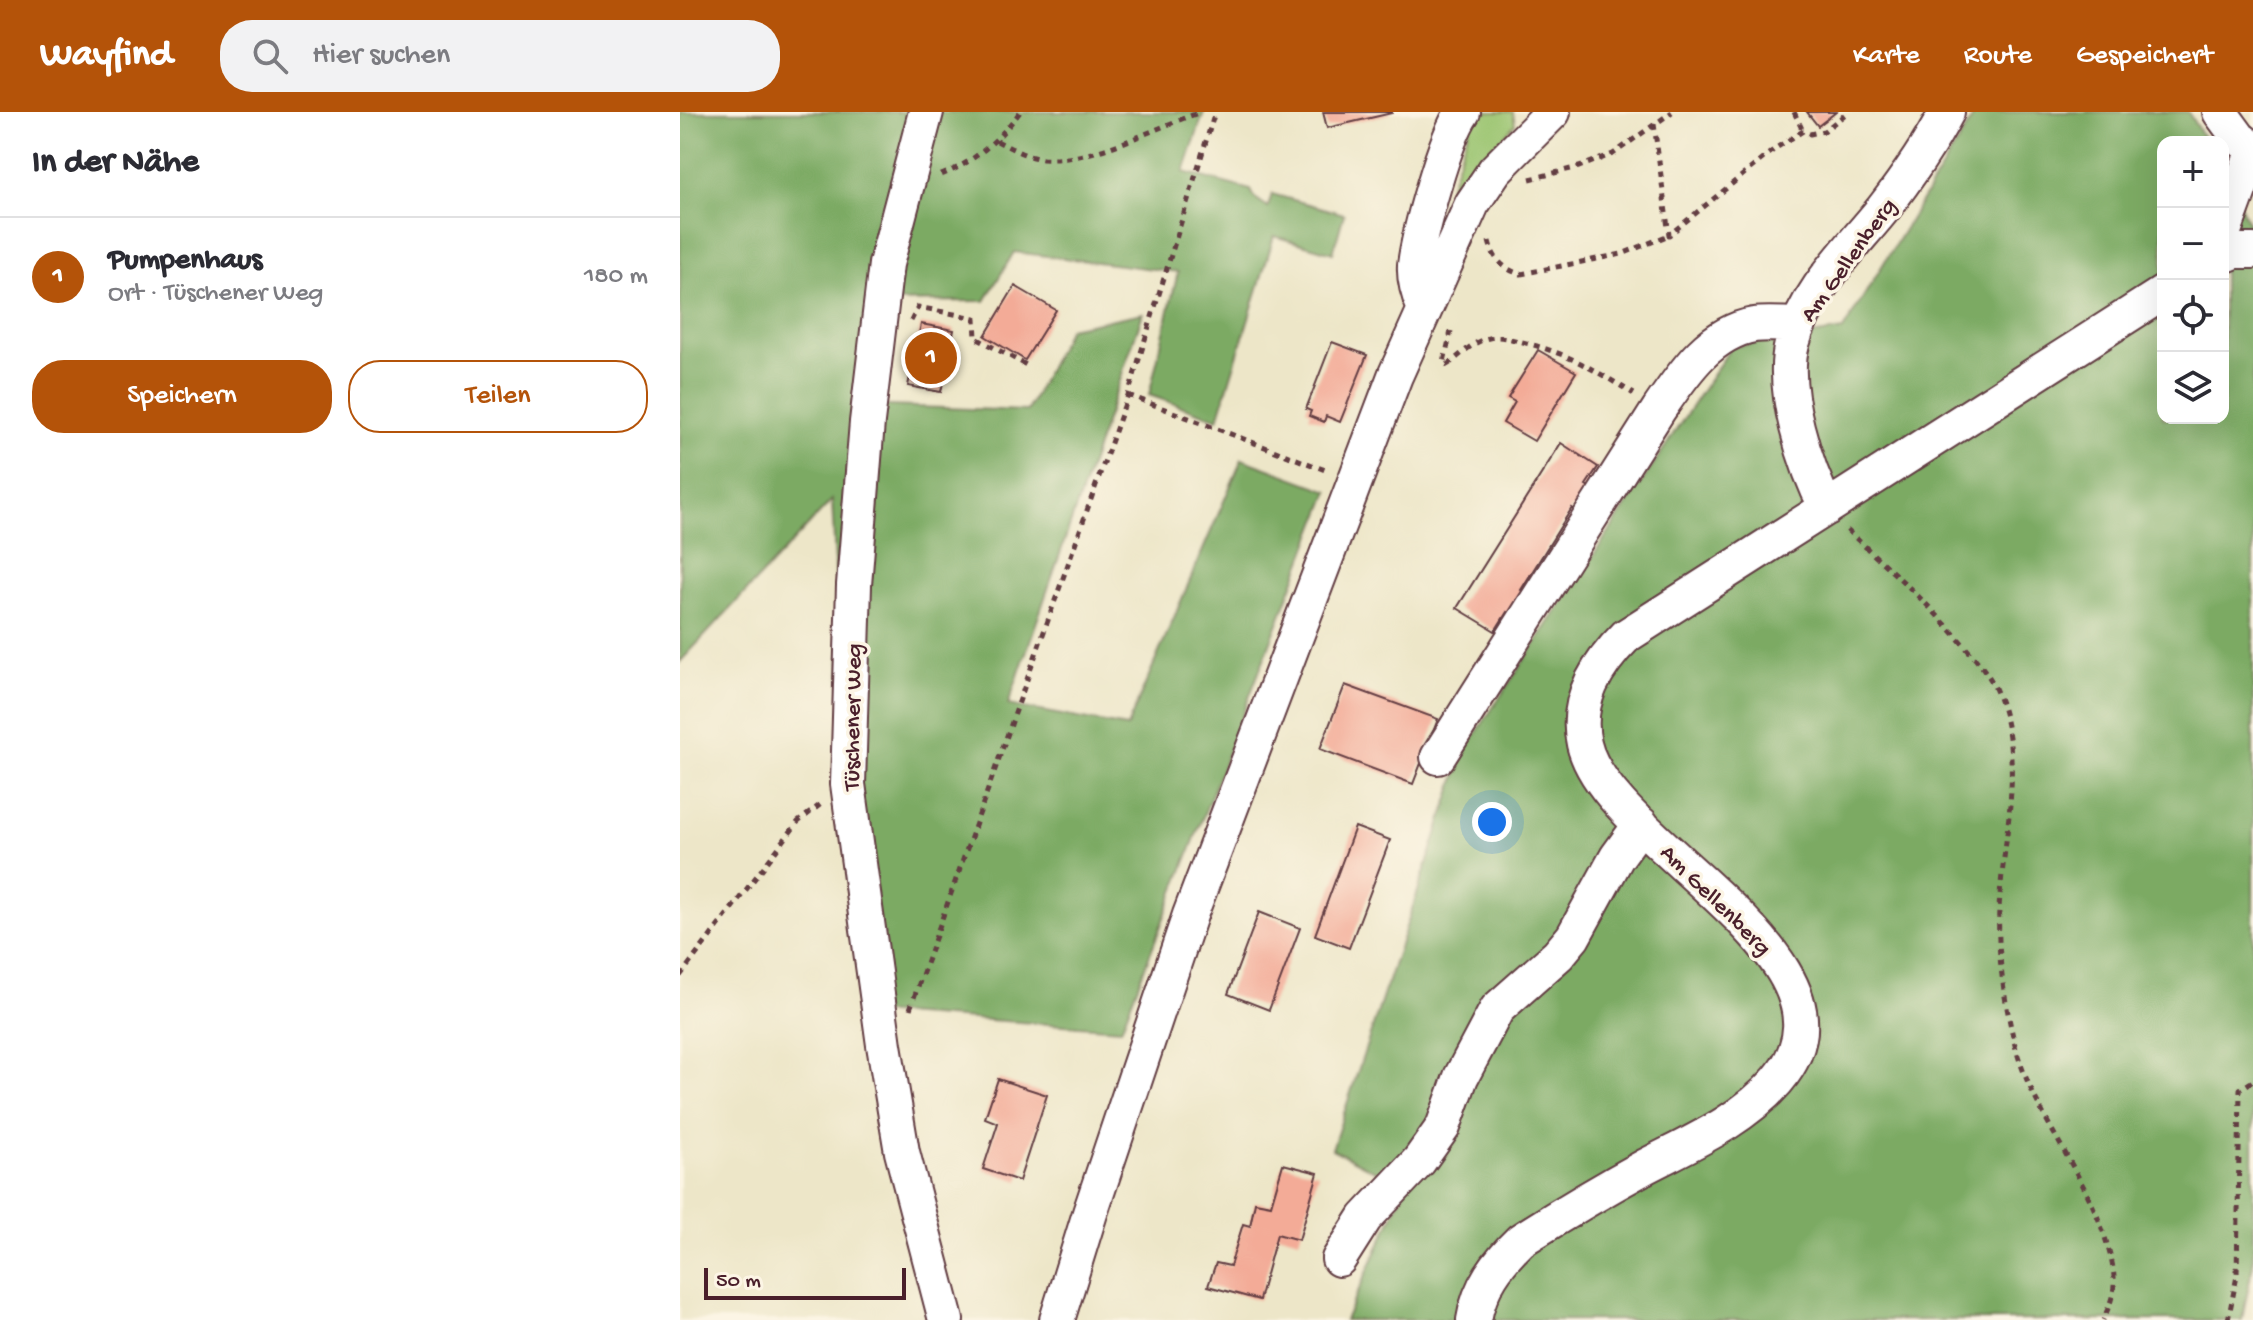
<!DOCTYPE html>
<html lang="de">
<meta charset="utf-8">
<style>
:root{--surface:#fff;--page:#f2f2f3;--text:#2b2b33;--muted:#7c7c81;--line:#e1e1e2;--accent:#b45309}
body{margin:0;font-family:"Gochi Hand",sans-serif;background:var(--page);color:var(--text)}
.controls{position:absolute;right:24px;top:24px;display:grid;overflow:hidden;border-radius:16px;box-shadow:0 8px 32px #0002}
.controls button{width:72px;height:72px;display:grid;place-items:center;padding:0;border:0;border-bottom:2px solid var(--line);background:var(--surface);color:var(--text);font:40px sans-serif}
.scale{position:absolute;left:24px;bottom:20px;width:202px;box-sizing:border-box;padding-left:8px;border:4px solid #4a1f2b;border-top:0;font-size:22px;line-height:28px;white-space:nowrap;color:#4a1f2b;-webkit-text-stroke:6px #fcf5e5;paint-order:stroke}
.you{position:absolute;left:812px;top:710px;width:28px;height:28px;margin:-20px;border:6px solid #fff;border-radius:50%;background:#1a73e8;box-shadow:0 0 0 12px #1a73e833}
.badge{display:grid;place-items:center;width:52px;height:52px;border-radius:50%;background:var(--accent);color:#fff;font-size:26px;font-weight:700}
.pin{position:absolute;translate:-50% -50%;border:4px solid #fff;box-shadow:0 2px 8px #0006}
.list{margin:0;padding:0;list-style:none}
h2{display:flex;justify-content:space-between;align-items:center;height:104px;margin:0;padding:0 32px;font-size:34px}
h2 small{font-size:26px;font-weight:400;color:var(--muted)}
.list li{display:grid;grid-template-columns:52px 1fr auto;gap:24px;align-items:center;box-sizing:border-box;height:120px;padding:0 32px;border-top:2px solid var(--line)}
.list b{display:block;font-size:30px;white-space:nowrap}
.list p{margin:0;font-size:26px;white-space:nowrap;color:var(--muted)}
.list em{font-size:26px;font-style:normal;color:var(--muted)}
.actions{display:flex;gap:16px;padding:24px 32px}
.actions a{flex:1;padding:18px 0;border:2px solid var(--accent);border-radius:32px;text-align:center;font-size:28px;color:var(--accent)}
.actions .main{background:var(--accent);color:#fff}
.icon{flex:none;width:44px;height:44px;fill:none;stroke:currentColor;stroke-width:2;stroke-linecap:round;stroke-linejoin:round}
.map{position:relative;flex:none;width:1573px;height:1208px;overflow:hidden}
header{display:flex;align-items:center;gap:48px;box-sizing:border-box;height:112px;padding:0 40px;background:var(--accent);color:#fff}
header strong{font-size:38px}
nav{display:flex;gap:44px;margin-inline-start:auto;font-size:28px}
.search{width:560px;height:72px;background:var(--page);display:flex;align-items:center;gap:20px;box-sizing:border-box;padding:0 28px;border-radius:32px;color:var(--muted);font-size:30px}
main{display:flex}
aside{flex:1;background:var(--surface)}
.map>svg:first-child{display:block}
.green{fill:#9bc571;stroke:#72724e;stroke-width:2}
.forest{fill:#7caa63;stroke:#636447;stroke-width:2}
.building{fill:#f3ab97}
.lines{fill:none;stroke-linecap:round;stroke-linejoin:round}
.minor-casing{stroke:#623d43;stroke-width:38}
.path{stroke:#623d43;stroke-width:5;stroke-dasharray:6 6;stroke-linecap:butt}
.minor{stroke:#fff;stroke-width:34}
.labels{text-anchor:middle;stroke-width:7;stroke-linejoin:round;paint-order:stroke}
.street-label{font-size:24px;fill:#4a1f2b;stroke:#fcf5e5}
</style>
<header>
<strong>Wayfind</strong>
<div class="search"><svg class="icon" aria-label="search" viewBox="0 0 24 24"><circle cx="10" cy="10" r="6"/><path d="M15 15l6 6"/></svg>Hier suchen</div>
<nav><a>Karte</a><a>Route</a><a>Gespeichert</a></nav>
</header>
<main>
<aside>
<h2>In der Nähe<small></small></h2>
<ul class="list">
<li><span class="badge">1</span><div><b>Pumpenhaus</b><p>Ort · Tüschener Weg</p></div><em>180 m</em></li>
</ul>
<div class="actions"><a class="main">Speichern</a><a>Teilen</a></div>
</aside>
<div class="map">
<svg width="1573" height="1208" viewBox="0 0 1573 1208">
<rect width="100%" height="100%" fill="#fcf5e5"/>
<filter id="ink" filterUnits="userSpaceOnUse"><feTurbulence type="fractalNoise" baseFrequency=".0125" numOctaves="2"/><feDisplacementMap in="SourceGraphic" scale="16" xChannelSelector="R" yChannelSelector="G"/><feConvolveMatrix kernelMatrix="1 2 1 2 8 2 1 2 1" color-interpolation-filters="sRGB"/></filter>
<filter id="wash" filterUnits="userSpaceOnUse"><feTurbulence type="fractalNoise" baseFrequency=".006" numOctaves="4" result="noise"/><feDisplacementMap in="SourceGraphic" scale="32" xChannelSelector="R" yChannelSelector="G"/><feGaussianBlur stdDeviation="1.8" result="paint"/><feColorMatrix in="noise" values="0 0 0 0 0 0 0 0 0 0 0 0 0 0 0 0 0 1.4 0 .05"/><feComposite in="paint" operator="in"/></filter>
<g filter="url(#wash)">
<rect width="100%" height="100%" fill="#ede6c8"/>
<!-- green -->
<path class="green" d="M 795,0 L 833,0 L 835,12 L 782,74 L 769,93 L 746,144 Z"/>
<!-- forest -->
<path class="forest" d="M 0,0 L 524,0 L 504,60 L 571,78 L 575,86 L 588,95 L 592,82 L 664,102 L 653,141 L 594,124 L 538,307 L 469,283 L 498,160 L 334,140 L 305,189 L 194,190 L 182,293 L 347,299 L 389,216 L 463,201 L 328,593 L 447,615 L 562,347 L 649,379 L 441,917 L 191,900 L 168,726 L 152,388 L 0,550 Z
M 1296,0 L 1508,0 L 1526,30 L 1483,30 L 1483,306 L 1543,306 L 1543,57 L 1573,121 L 1573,1152 L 1562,1208 L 665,1208 L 726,1075 L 652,1037 L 785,638 L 1051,235 L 1163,218 Z"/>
<g id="blocks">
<!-- building -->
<path class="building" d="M 643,0 L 712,0 L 712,1 L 647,16 Z
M 1127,0 L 1156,0 L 1138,14 Z
M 335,174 L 376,198 L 345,248 L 305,224 Z
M 241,212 L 274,218 L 261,280 L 228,274 Z
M 652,230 L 687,243 L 660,310 L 646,304 L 644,310 L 629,304 L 631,299 L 626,297 Z
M 858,238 L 896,260 L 854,329 L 823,311 L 835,290 L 828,286 Z
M 881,331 L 918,355 L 906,373 L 915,379 L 901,402 L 892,396 L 841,478 L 850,483 L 836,506 L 827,500 L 815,519 L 777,496 Z
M 665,573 L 758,607 L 733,672 L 640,637 Z
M 675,715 L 710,728 L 669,836 L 635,823 Z
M 579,800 L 620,816 L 589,898 L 548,882 Z
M 318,967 L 367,983 L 339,1069 L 303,1057 L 318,1011 L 305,1006 Z
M 603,1052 L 638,1061 L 619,1128 L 597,1122 L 579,1188 L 528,1174 L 536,1151 L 550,1154 L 563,1112 L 570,1114 L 575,1090 L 591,1093 Z"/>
</g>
</g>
<g filter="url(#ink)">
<use href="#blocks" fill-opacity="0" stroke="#623d43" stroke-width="2"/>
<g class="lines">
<defs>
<path id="minor" d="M 246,0 L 206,152 L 187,310 L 174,473 L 168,672 L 204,933 L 222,1040 L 266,1208
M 1540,0 L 1559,26 L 1573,37
M 1543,122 L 1573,40
M 1543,144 L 1555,139 L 1573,139
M 744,195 C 738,181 734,168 735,153 C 739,121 765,25 783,0
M 1147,396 C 1126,357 1100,276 1112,232 C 1126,179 1170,138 1203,97 C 1227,66 1249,34 1267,0
M 758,645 L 979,297 C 1003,262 1029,221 1074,213 C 1088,211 1104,213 1118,213
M 659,1147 L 685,1106 L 739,1049 L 763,1015 L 781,965 L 817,897 L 878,843 L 893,825 L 937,745 L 961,712
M 377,1208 L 410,1101 L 510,803 L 715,264 L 792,92 L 815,58 L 873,0
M 794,1208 C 799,1175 818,1150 841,1128 C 882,1102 924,1077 966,1054 C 1012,1030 1062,1009 1097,969 C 1200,849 928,735 904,632 C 894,589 917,553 946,524 L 1483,181"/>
</defs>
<!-- minor casing -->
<use href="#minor" class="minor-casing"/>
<!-- path -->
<path class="path" d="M 1114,0 L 1123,19
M 974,12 L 989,123 L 1096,36 L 1123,19 L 1130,22 L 1144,19 L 1168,0
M 317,29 C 331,36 346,45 363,47 C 414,50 473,16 521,0
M 261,63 C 295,50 318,28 340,0
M 850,67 L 899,55 L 933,42 L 992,0
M 809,129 C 813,147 824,158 841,162 L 942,142 L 989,123
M 231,209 L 238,195 L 295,206 L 296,226 L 350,255
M 771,219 L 764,250 L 767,253 C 782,243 791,230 809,226 C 822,223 834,228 846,231 C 892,243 914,258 954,282
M 448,283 L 648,359
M 1167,418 C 1208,456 1251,493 1287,537 C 1297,549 1309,562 1315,576 C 1347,648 1323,723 1319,797 C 1317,842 1324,886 1334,929 C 1351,1001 1407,1061 1427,1132 C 1431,1145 1435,1160 1434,1174 C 1433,1186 1428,1197 1423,1208
M 0,864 L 118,710 L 141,692
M 230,897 L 448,283 L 535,0
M 1548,1208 L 1557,1164 L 1560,977 L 1573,969"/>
<!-- minor -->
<use href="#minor" class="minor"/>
</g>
</g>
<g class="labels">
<!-- street labels -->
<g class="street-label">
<text transform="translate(1167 147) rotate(-54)" y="8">Am Gellenberg</text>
<text transform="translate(171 605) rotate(-89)" y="8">Tüschener Weg</text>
<text transform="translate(1037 787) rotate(45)" y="8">Am Gellenberg</text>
</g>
</g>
</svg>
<div class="controls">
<button>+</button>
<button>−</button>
<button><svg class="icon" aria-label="locate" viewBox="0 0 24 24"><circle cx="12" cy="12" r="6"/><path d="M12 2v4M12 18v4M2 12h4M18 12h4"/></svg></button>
<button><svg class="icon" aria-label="layers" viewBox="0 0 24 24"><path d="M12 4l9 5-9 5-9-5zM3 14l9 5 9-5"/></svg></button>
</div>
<div class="scale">50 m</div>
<div class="you"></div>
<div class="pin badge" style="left:251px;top:246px">1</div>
</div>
</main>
